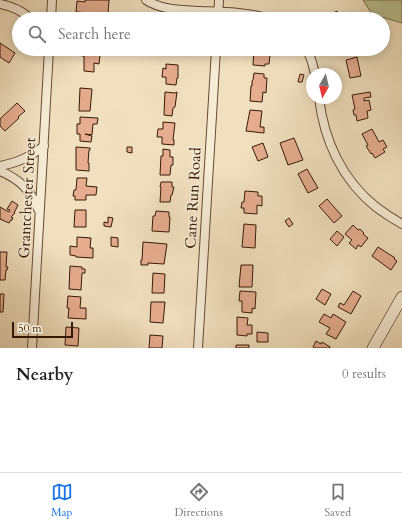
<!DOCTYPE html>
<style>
:root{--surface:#fff;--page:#f6f6f6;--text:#222;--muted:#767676;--line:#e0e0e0;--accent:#1a73e8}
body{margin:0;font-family:Cardo,serif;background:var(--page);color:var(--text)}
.compass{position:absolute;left:306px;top:68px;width:36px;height:36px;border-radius:50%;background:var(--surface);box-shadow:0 2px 10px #0003;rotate:188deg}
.scale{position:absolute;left:12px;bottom:10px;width:61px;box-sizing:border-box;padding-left:4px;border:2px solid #361905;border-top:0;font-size:11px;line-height:14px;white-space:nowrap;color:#361905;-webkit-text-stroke:3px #f6ebd5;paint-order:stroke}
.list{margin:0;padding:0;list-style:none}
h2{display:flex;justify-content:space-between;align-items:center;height:52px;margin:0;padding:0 16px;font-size:17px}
h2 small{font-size:13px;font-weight:400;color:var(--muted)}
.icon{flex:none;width:22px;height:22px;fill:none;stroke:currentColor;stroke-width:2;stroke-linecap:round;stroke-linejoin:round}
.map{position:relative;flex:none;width:402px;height:348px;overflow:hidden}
.search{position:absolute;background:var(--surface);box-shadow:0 2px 10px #0003;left:12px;right:12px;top:12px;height:44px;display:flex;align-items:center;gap:10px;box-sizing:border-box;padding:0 14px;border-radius:22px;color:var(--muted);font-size:15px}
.sheet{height:124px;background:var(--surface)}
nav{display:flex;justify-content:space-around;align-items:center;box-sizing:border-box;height:56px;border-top:1px solid var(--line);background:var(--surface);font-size:11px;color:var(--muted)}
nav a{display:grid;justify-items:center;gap:2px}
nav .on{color:var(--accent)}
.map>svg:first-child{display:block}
.green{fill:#b9c292;stroke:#786e4c}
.building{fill:#e6ad8f;stroke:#361905}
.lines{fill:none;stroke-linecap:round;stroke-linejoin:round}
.minor-casing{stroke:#654b34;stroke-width:10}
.secondary-casing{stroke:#361905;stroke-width:12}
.minor{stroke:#f6ebd5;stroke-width:8}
.secondary{stroke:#f6ebd5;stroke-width:11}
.labels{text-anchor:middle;stroke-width:3;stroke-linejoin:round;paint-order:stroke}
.street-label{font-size:15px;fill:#361905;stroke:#f6ebd5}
</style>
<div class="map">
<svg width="402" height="348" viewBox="0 0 402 348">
<rect width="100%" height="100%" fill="#f1e0bf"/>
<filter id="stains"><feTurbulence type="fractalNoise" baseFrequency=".005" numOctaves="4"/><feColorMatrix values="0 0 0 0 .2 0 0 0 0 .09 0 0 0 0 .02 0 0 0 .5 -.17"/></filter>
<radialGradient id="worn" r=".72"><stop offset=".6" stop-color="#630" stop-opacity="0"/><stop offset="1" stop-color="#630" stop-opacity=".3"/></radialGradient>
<!-- green -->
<path class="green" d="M 363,0 L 402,0 L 402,23 L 372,14 Z"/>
<!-- building -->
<path class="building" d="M 85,0 L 109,0 L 108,13 L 99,13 L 99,19 L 89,19 L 89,13 L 76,12 L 77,1 L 85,2 Z
M 337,11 L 342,19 L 329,19 L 328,16 Z
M 0,43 L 15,53 L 9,63 L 0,57 Z
M 82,49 L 97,49 L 97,54 L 100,55 L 99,64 L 94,63 L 94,72 L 84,71 L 84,56 L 82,56 Z
M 165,49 L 179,49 L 179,55 L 165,54 Z
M 254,49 L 271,49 L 270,54 L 266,54 L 266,55 L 270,55 L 269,64 L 265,64 L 265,66 L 253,65 Z
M 357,57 L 361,76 L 350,78 L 346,60 Z
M 166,64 L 178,65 L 178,78 L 177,78 L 176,85 L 166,84 L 166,77 L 162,77 L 163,68 L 166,69 Z
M 254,73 L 264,74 L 264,78 L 267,78 L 266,93 L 263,92 L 262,102 L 250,101 L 251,86 L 252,86 L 252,81 L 253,80 Z
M 300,74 L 304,75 L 302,82 L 298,82 Z
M 80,88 L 92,89 L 90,111 L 79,111 Z
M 165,92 L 175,93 L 177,92 L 175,107 L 173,108 L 172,116 L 164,115 Z
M 370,92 L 371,97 L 364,98 L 364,101 L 369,100 L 371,110 L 367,111 L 368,118 L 357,121 L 356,115 L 354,115 L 353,110 L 355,109 L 352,95 Z
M 17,103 L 25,111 L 18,117 L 19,118 L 5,131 L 0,126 L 0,119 Z
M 250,110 L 262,111 L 260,127 L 264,127 L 264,133 L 246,131 Z
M 80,117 L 98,118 L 97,124 L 93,124 L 92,135 L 85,134 L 92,136 L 91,142 L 80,141 L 80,134 L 77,134 L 77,124 L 80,124 Z
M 163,122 L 175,123 L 173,140 L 174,140 L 174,145 L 162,144 L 162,137 L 157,137 L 158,129 L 163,129 Z
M 372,129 L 379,142 L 383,140 L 387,147 L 383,149 L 385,152 L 375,158 L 372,153 L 371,154 L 366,146 L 368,145 L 362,134 Z
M 294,138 L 303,160 L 288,165 L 280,143 Z
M 263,143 L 268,157 L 258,161 L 252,147 Z
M 76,147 L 90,148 L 90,150 L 89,150 L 88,163 L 89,163 L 89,171 L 76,170 Z
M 127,147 L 132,147 L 132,153 L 127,152 Z
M 163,149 L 170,150 L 170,157 L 173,157 L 173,165 L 171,165 L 170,175 L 160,175 L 161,156 L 163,156 Z
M 307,169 L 318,188 L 308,193 L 298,174 Z
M 77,178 L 87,178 L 86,186 L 97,187 L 96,195 L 86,195 L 86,200 L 75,200 L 75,196 L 73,196 L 74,190 L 76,190 Z
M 161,182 L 172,182 L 172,187 L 174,187 L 172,195 L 171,195 L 170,202 L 160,202 L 161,187 L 160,187 Z
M 245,191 L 258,192 L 258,196 L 262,196 L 262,206 L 257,205 L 257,214 L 244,213 L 244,208 L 241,208 L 242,202 L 244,202 Z
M 327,199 L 342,216 L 334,223 L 319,206 Z
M 12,201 L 18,205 L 14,213 L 15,213 L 11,217 L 13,218 L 12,220 L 11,220 L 9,223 L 0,219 L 0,207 L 9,212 L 10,210 L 7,209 Z
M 75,210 L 86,210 L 86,227 L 74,227 Z
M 156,211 L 169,212 L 169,217 L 170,217 L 169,232 L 152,231 L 153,216 L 155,216 Z
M 108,217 L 113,218 L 111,227 L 104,226 L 104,222 L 108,223 Z
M 289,218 L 293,224 L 289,227 L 285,221 Z
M 244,224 L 256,225 L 255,248 L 242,247 Z
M 353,225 L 358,230 L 360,229 L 364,233 L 363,234 L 368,238 L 361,247 L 358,245 L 356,249 L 349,243 L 352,240 L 345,234 Z
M 337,231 L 344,237 L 337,246 L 330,239 Z
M 77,237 L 91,238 L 90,248 L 93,248 L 93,258 L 76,257 L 76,256 L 70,255 L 70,246 L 77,247 Z
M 111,237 L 118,238 L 118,247 L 111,246 Z
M 143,242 L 167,244 L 164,264 L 148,263 L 148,265 L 141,265 L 141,260 L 142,260 Z
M 378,247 L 395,258 L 394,259 L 397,261 L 391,270 L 372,256 Z
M 0,252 L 7,252 L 6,267 L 8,267 L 7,270 L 6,270 L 5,280 L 0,280 Z
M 241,265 L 253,265 L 252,287 L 239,287 Z
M 70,266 L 82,267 L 82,269 L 85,269 L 85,273 L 82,273 L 81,290 L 69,289 Z
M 153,273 L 165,274 L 164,293 L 152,293 Z
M 322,289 L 331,294 L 325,305 L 316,299 Z
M 240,291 L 256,292 L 255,309 L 252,308 L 252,313 L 242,312 L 242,301 L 239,301 Z
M 353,291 L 361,296 L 351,314 L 338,307 L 340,303 L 344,305 Z
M 0,294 L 4,294 L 3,312 L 0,312 Z
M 68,296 L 81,297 L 80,308 L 86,308 L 86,319 L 68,318 L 69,308 L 67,308 Z
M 151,302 L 165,302 L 163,323 L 150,322 Z
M 324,314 L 331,318 L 333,314 L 346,322 L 336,339 L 326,334 L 330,328 L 319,322 Z
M 237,317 L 248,318 L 247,325 L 252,325 L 252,334 L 247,334 L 247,336 L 237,335 Z
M 66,327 L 79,328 L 78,346 L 65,345 Z
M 257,332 L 268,333 L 268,342 L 257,342 Z
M 150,335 L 163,336 L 162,348 L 149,348 Z
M 316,341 L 321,344 L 322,342 L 330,347 L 330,348 L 315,348 L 313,347 Z
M 236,345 L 249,345 L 249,348 L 236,348 Z"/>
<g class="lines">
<defs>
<path id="minor" d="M 146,0 C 161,10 182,10 200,11 C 224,12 248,12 271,19
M 0,4 C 12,6 22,11 31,19
M 51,19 L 52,0
M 218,19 L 219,0
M 307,49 L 312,62 L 315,74
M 319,98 C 324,140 342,180 376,207 C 384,213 393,219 402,224
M 0,166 C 19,162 28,158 44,146
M 0,171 C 19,179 31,190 38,209
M 32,348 L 49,49
M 198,348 L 216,49"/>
<path id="secondary" d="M 373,348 L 402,297"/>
</defs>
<!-- minor casing -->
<use href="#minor" class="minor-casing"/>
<!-- secondary casing -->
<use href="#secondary" class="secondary-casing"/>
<!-- minor -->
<use href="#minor" class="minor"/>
<!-- secondary -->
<use href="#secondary" class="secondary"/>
</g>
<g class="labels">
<!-- street labels -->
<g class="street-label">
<text transform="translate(27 198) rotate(-87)" y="5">Grantchester Street</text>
<text transform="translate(193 198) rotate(-87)" y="5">Cane Run Road</text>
</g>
</g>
<rect width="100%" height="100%" filter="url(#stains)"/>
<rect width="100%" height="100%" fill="url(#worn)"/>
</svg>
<svg class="compass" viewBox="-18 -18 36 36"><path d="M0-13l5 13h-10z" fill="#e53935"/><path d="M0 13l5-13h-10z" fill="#767676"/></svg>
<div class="scale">50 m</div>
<div class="search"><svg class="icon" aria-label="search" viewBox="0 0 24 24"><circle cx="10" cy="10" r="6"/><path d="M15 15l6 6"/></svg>Search here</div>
</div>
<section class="sheet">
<h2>Nearby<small>0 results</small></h2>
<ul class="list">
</ul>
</section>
<nav>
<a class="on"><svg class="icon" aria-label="map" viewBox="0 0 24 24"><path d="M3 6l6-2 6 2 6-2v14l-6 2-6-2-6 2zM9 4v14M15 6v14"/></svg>Map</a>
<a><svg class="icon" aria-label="directions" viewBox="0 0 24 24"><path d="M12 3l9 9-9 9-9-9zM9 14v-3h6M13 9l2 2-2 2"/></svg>Directions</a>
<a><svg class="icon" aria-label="saved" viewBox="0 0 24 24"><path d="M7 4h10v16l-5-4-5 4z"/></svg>Saved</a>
</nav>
